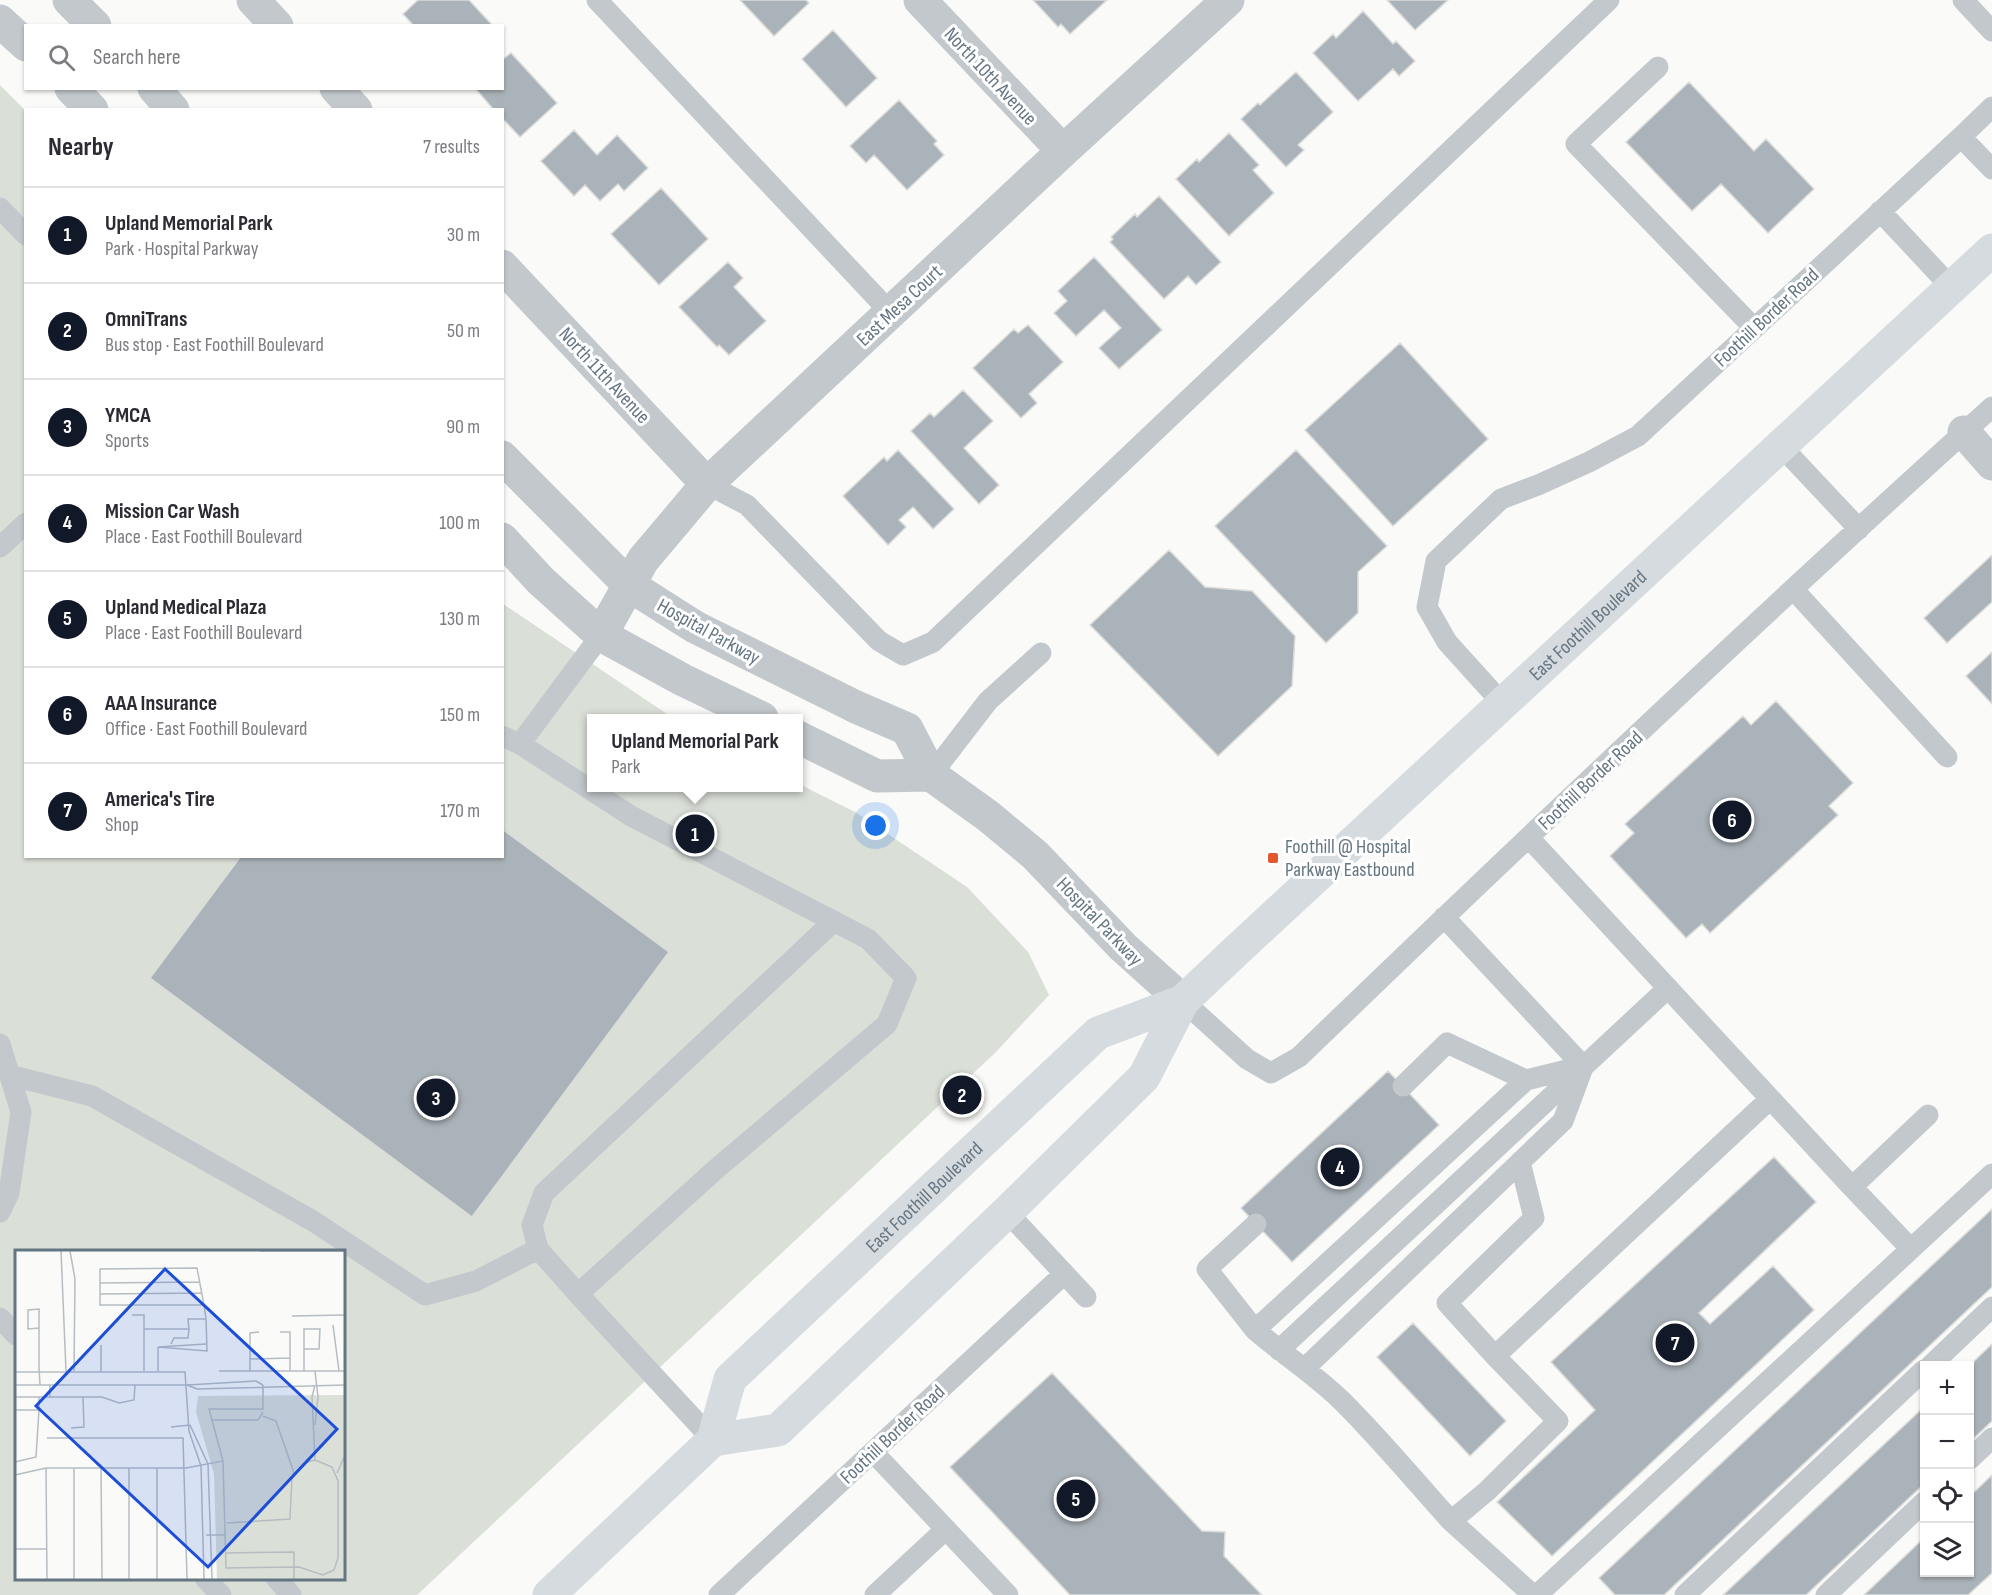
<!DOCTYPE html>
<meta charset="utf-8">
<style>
:root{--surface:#fff;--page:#f2f2f3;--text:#2b2b33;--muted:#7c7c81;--line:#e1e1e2;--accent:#111827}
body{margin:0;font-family:"Sofia Sans Condensed",sans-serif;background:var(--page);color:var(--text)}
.controls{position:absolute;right:18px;bottom:18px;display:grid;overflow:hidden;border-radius:0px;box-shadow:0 2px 4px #0004}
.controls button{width:54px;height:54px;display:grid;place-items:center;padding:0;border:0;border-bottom:2px solid var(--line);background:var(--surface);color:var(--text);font:30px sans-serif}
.you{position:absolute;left:876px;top:826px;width:21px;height:21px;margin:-15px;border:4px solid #fff;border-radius:50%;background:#1a73e8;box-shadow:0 0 0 9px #1a73e833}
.badge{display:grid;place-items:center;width:39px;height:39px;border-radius:50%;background:var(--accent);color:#fff;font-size:20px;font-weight:700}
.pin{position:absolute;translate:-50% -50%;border:3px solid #fff;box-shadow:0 2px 6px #0006}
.popup{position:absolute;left:587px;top:714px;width:216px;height:78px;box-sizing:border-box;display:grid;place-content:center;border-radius:0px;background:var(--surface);filter:drop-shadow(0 2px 4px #0005);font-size:20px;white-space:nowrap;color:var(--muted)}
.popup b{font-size:22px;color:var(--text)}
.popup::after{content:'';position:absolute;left:50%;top:100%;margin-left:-12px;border:12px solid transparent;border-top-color:var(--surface)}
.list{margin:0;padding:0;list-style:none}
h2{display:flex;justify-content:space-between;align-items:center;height:78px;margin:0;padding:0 24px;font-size:26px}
h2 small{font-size:20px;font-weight:400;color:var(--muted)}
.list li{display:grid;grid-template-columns:39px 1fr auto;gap:18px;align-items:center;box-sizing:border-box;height:96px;padding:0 24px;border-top:2px solid var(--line)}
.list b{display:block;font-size:22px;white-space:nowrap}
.list p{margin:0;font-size:20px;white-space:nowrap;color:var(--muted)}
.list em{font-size:20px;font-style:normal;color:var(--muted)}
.icon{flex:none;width:33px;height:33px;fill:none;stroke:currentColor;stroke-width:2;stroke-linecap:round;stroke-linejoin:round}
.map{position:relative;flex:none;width:1992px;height:1595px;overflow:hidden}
.search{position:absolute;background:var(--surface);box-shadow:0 2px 4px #0004;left:24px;top:24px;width:480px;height:66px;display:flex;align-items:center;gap:15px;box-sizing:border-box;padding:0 21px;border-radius:0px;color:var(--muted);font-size:22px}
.panel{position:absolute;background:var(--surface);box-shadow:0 2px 4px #0004;left:24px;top:108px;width:480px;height:750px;border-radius:0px}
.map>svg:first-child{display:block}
.green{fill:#dadfd7;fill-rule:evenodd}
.building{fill:#aab3b9;stroke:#dcdcda;stroke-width:1.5}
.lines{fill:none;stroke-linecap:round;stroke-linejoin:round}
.lane{stroke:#c3c8cc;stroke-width:21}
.street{stroke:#c3c8cc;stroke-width:33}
.primary{stroke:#d6dbdf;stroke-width:33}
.poi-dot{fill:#e4572e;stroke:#fff;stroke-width:2}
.labels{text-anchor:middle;stroke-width:6;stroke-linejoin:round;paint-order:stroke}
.street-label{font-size:20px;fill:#657683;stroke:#fff}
.poi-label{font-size:20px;fill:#657683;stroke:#fff;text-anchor:start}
.inset-road{fill:none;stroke:#b5bdc2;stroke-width:1.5}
.view{fill:#1d4ed8;fill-opacity:0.15;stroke:#1d4ed8;stroke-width:3}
.inset-edge{fill:none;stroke:#657683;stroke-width:3}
</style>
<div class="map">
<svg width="1992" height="1595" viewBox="0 0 1992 1595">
<rect width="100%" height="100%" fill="#fafaf8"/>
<!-- green -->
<path class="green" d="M 0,85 L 26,111 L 26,856 L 502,856 L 503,604 L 673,718 L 592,718 L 592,788 L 798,788 L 799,784 L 855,812 L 967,887 L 1028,952 L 1049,995 L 996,1052 L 417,1595 L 0,1595 ZM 16,1252 L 344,1252 L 344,1578 L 16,1578 Z"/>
<!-- building -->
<path class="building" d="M 418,0 L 469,0 L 493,26 L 414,26 L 403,14 Z
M 740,0 L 806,0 L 809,3 L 774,36 Z
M 1033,0 L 1107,0 L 1070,34 L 1061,24 L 1058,27 Z
M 1387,0 L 1448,0 L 1415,30 Z
M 1363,11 L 1393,44 L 1396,41 L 1415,61 L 1399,76 L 1393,69 L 1358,101 L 1313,53 L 1333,34 L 1336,38 Z
M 833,30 L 877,78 L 846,107 L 802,59 Z
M 511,53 L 557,103 L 520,137 L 502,118 L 502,110 L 494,110 L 475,88 L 502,88 L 502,60 Z
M 1296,72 L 1333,112 L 1298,145 L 1304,150 L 1286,167 L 1241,119 L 1258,103 L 1260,105 Z
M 1689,82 L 1754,151 L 1766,139 L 1814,189 L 1768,233 L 1721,184 L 1692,211 L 1626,142 Z
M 899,100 L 937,141 L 934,144 L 944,155 L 907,190 L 874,155 L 866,163 L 850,146 Z
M 574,130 L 597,155 L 617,135 L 648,168 L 624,191 L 618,184 L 600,201 L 585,185 L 574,196 L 541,161 Z
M 1229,133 L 1259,165 L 1253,170 L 1274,193 L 1229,236 L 1176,179 L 1197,159 L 1199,162 Z
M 661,188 L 708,239 L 659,285 L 611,234 Z
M 1159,196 L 1221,262 L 1196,285 L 1188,276 L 1164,299 L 1110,242 L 1113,239 L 1111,237 L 1135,214 L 1137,217 Z
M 1094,257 L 1162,330 L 1119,369 L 1099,348 L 1121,328 L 1104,310 L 1076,336 L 1054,313 L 1067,301 L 1058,291 Z
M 728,262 L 743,278 L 734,287 L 766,321 L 729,355 L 719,345 L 717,347 L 679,307 Z
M 1028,325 L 1063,362 L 1029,394 L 1037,403 L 1021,418 L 973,368 L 1014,329 L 1018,333 Z
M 1400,343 L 1488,439 L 1393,526 L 1305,430 Z
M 963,390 L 993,421 L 964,448 L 999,485 L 979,504 L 911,431 L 930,413 L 934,417 Z
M 898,450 L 954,509 L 933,529 L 913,507 L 899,520 L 906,527 L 888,545 L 843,496 L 884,457 L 887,461 Z
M 1296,450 L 1387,546 L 1358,572 L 1358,613 L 1326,643 L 1215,526 Z
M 1169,550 L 1205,587 L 1252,591 L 1295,636 L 1292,686 L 1218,756 L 1090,625 Z
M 1992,555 L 1992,602 L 1947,643 L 1924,618 Z
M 1992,652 L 1992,704 L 1966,676 Z
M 1776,701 L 1853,783 L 1829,806 L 1838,815 L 1710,933 L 1702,924 L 1686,938 L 1610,856 L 1634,833 L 1625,824 L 1743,716 L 1751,725 Z
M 502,829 L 669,952 L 472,1217 L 150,978 L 241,856 L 502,856 Z
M 1388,1071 L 1439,1125 L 1292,1262 L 1241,1208 Z
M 1774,1157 L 1816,1202 L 1699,1313 L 1710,1324 L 1773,1266 L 1814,1310 L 1552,1556 L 1497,1502 L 1595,1410 L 1551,1362 Z
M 1992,1209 L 1992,1287 L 1664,1595 L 1615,1595 L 1599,1578 Z
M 1413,1323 L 1506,1421 L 1470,1456 L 1377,1357 Z
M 1992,1344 L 1992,1421 L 1970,1442 L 1969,1366 Z
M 1052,1373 L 1202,1531 L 1225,1532 L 1224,1556 L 1262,1595 L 1070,1595 L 950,1467 Z
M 1924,1407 L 1924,1484 L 1806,1595 L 1723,1595 Z
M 1992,1475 L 1992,1573 L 1968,1595 L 1864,1595 L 1924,1538 L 1924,1572 L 1970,1572 L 1970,1496 Z"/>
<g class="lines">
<!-- lane -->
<path class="lane" d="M 597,0 L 891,313
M 1963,0 L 1992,31
M 1658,67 L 1576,144 L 1754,328
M 1961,137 L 1992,107
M 0,208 L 26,235
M 1880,211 L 1952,288
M 1781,446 L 1859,529
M 707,484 L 747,505 L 879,641 L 903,655 L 933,642 L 1609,0
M 0,547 L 26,523
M 1793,589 L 1947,757
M 601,635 L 520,744 L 631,816 L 868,939 L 906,978 L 887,1024 L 715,1170 L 578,1294 L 713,1440
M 1503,704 L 1447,642 L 1427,607 L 1436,561 L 1501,499 L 1538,485 L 1589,462 L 1638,436 L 1961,137 L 1992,169
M 502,736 L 520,744
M 931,775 L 988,701 L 1041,653
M 1529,838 L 1852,1187 L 1928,1115
M 1444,917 L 1583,1066
M 1183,1001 L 1247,1059 L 1271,1073 L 1299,1057 C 1527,837 1757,619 1992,407
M 0,1044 L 21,1112 L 9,1193 L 0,1212
M 1583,1066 L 1526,1080 L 1255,1330 C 1284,1355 1316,1375 1343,1402 C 1381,1440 1415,1481 1451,1521 L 1487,1491 L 1558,1421 L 1495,1356 L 1770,1099
M 9,1075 L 92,1096 L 313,1221 L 425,1295 L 476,1281 L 538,1249
M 1403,1086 L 1447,1043 L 1526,1080
M 1852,1187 L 1911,1249
M 1007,1212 L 1086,1297
M 578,1294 L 538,1249 L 532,1225 L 544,1193 L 834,921
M 0,1318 L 16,1335
M 1255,1330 L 1207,1269 L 1256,1224
M 1279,1350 L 1668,988
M 1495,1356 L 1447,1303 L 1534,1218 L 1520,1162
M 1930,1366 L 1992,1307
M 1305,1368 L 1563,1121 L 1582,1070
M 873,1452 L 1008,1595
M 1970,1459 L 1992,1438
M 1451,1521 L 1533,1595
M 205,1578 L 221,1595
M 276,1578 L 291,1595
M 719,1595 L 1064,1274
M 875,1595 L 946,1529
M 1537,1595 L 1992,1174
M 1685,1595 L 1924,1370
M 1826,1595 L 1924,1502"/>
<!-- street -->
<path class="street" d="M 69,0 L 95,26
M 253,0 L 277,26
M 920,0 L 1063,151
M 0,21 L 26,45
M 71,88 L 92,110
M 154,88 L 173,110
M 336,88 L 356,110
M 502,266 L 707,484
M 1964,432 L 1992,464
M 502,457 L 629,585 L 695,627 L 856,707 L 907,729 L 931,775 L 988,816 L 1035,855 L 1123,947 L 1183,1001
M 502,539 L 541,581 L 601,635 L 683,680 L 762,718
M 601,635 L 643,560 L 707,484 L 1063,151 L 1228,0
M 798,737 L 877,776 L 931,775"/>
<!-- primary -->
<g class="primary">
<path id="s1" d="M 713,1440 L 778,1430 L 1007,1212 L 1144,1077 L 1183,1001 L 1237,950 L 1992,250"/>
<path id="s2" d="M 549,1595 L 713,1440 L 730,1379 L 1098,1033 L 1183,1001"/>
</g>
</g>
<!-- markers -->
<rect class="poi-dot" x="1267" y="852" width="12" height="12" rx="3"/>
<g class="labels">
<!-- street labels -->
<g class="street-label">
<text transform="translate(991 76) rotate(47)" y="7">North 10th Avenue</text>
<text transform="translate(899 305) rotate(-43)" y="7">East Mesa Court</text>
<text transform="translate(1766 317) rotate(-43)" y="7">Foothill Border Road</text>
<text transform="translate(605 375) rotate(47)" y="7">North 11th Avenue</text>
<text dy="7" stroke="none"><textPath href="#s1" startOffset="1212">East Foothill Boulevard</textPath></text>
<text transform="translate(709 631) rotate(29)" y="7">Hospital Parkway</text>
<text transform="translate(1590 780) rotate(-43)" y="7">Foothill Border Road</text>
<text transform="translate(1100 921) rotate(46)" y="7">Hospital Parkway</text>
<text dy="7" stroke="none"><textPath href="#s2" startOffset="555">East Foothill Boulevard</textPath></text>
<text transform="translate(892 1434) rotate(-43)" y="7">Foothill Border Road</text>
</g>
<!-- poi labels -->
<g class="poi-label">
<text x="1285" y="853">Foothill @ Hospital<tspan x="1285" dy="23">Parkway Eastbound</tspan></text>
</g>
</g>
<!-- overview -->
<g transform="translate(15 1250)">
<rect width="330" height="330" fill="#fafaf8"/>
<path d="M 330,145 L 330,329 L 202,329 L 199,224 L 181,162 L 183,146 Z" fill="#dadfd7"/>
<path class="inset-road" d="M 46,1 L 51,121M 55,1 L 60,29 L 59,121M 245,1 L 330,1M 85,33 L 185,32M 0,38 L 0,81M 85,44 L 187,43M 189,55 L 85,55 L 85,19 L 182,18 L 189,55 L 191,69M 117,65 L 129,65 L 129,121M 277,66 L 330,65M 318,75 L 324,121M 24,78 L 13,79 L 13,60 L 24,59 L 24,118 L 25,135M 129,79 L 174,79 L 173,69 L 191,69 L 192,101 L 143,97M 265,82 L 275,82 L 275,121M 156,94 L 159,88 L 173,88 L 174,79M 143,97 L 191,94M 143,97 L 143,121M 235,109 L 275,108M 204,121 L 330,121M 235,121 L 235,83 L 244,82M 289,121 L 289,79 L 305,79 L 304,99 L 289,99M 300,121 L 303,147 L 300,175M 0,122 L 170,122 L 174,181 L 186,216 L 189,329M 86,122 L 86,95M 0,135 L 172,135 L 241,131 L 248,135M 35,135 L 35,147 L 87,147 L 104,153 L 119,150 L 120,135M 172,135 L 182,139 L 330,135M 0,147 L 24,147M 0,160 L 24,160 L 24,147 L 35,147M 248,166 L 261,171 L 279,223M 196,170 L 243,170 L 248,162M 175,175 L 193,214 L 197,329M 156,177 L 175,175M 56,178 L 69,177 L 68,147M 32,188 L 168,188 L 172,329M 208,211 L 211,318 L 284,317 L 308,325 L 319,320 L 323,308 L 323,231 L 317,217 L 300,210 L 297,147 L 300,135M 0,212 L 21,207 L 24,160M 31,218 L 32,329M 59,218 L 59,329M 86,218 L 87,329M 114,218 L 114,329M 142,218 L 142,329M 322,223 L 330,205M 0,225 L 31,218 L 171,218 L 208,211 L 194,159 L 248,159 L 248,135M 212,273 L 275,269 L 277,227 L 289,213 L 300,210M 191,285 L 210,285M 0,299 L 32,299M 210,303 L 279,302 L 279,329"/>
<path class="view" d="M 150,19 L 322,179 L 193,317 L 21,156 Z"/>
<rect width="330" height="330" class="inset-edge"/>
</g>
</svg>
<div class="controls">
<button>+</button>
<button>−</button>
<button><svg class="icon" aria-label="locate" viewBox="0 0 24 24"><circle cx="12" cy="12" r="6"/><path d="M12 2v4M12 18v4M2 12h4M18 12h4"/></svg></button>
<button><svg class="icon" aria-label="layers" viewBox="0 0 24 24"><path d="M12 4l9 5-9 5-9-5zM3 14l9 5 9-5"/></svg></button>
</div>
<div class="you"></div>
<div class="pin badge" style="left:695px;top:834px">1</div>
<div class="popup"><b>Upland Memorial Park</b>Park</div>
<div class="pin badge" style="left:962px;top:1095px">2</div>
<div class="pin badge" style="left:436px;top:1098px">3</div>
<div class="pin badge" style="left:1340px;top:1167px">4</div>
<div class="pin badge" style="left:1076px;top:1499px">5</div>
<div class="pin badge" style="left:1732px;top:820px">6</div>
<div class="pin badge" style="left:1675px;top:1343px">7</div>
<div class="search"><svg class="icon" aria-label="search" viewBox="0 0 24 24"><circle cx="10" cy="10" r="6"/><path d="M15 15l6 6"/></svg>Search here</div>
<section class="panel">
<h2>Nearby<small>7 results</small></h2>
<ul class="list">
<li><span class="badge">1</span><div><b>Upland Memorial Park</b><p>Park · Hospital Parkway</p></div><em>30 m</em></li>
<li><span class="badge">2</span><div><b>OmniTrans</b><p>Bus stop · East Foothill Boulevard</p></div><em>50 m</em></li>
<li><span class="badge">3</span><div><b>YMCA</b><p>Sports</p></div><em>90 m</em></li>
<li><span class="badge">4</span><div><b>Mission Car Wash</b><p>Place · East Foothill Boulevard</p></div><em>100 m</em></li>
<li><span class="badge">5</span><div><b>Upland Medical Plaza</b><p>Place · East Foothill Boulevard</p></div><em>130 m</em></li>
<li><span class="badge">6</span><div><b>AAA Insurance</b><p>Office · East Foothill Boulevard</p></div><em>150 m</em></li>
<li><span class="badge">7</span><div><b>America's Tire</b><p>Shop</p></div><em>170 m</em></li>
</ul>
</section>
</div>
